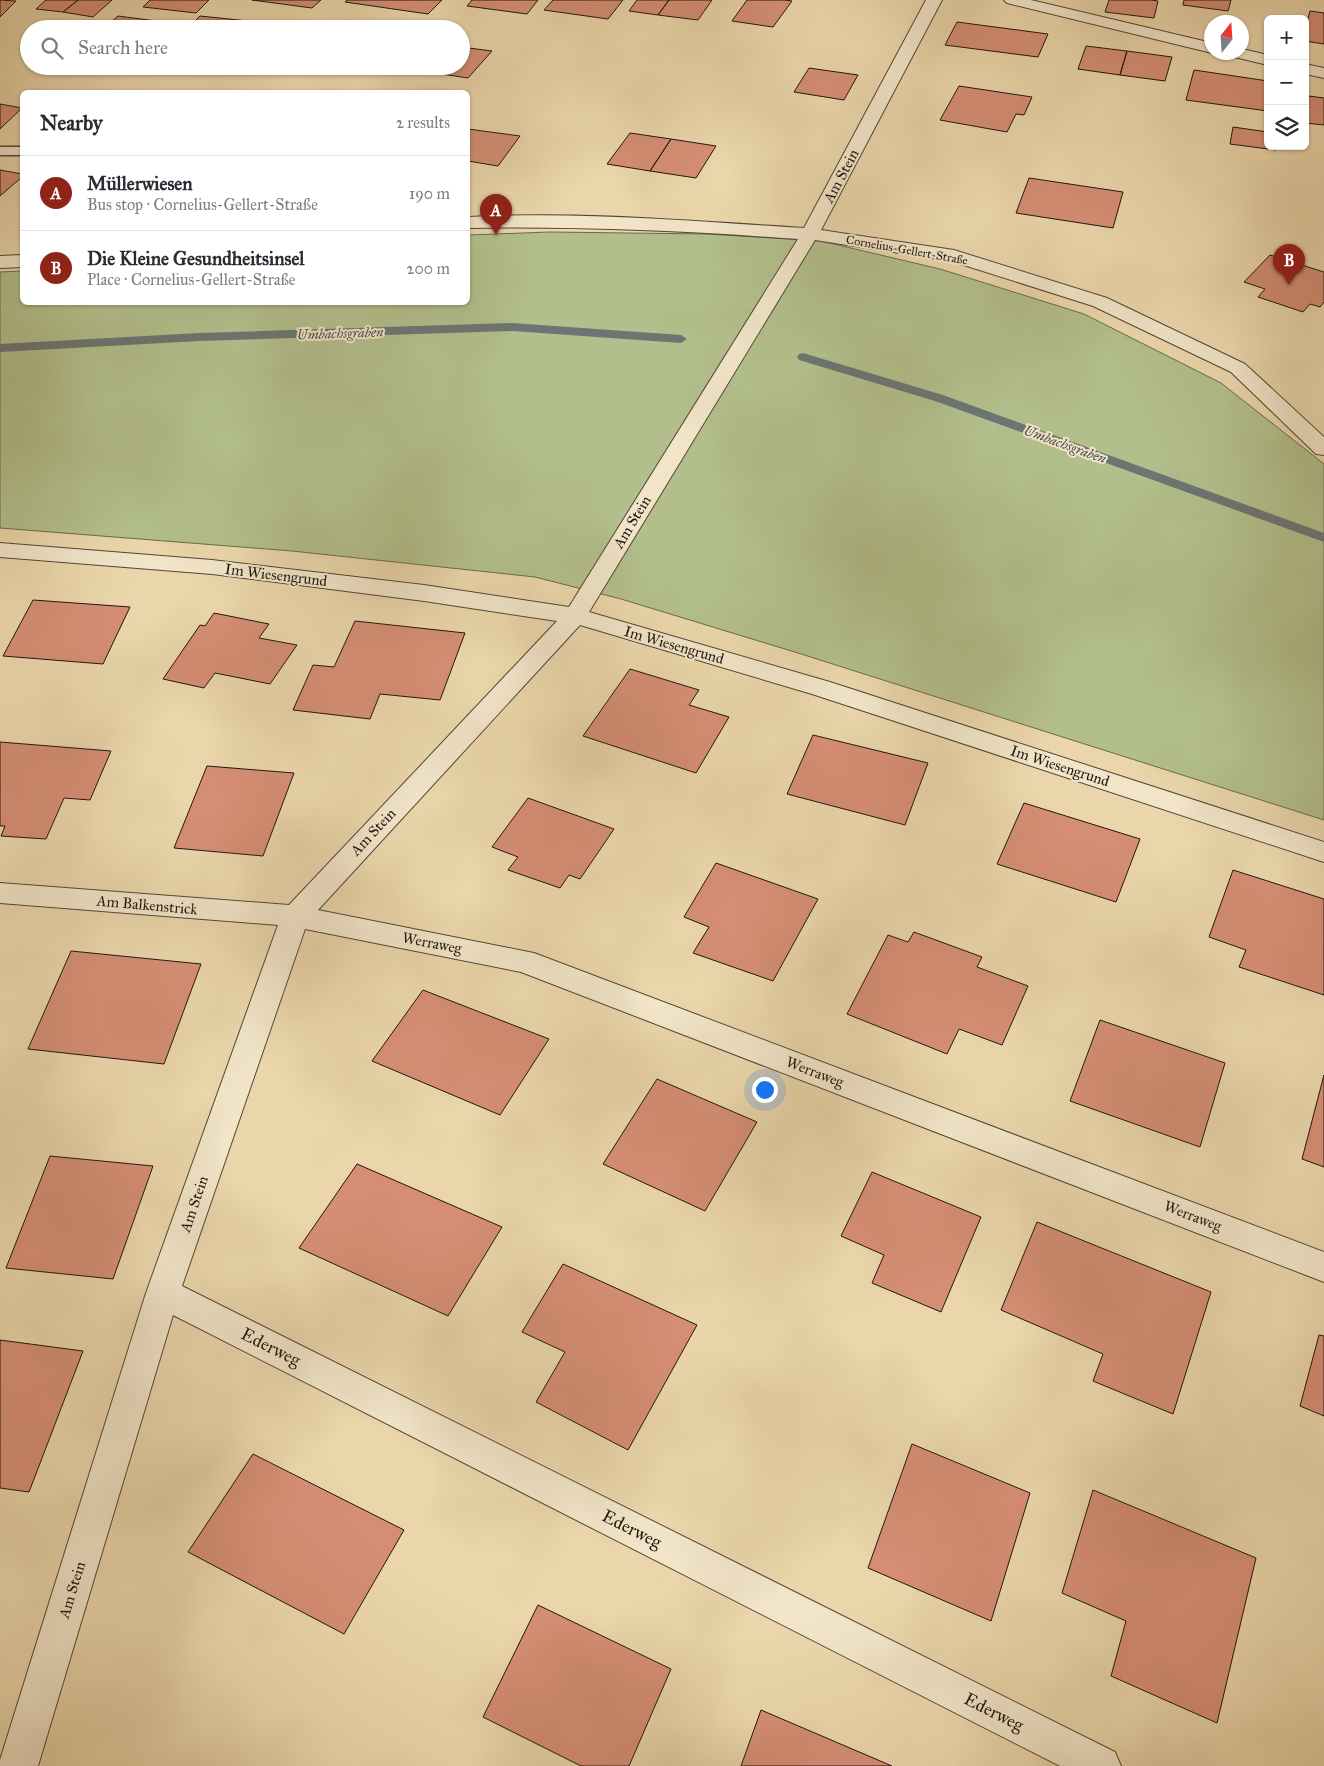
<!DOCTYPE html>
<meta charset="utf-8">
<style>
:root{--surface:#fff;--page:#f2f2f3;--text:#2b2b33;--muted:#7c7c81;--line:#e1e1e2;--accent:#8f2418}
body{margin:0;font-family:"IM FELL Great Primer",serif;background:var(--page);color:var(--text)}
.controls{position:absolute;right:15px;top:15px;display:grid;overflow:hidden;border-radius:8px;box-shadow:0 1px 4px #0004}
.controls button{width:45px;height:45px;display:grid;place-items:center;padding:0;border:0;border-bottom:1px solid var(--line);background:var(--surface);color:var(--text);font:25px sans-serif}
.compass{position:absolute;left:1204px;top:15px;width:45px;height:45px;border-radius:50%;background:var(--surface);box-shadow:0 1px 4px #0004;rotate:17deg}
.you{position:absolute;left:764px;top:1089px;width:18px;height:18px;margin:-12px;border:4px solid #fff;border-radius:50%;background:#1a73e8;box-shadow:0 0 0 8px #1a73e833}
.badge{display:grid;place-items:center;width:32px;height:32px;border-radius:50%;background:var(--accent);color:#fff;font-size:16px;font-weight:700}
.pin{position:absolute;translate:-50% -41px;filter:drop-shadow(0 1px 2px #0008)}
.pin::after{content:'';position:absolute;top:26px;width:18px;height:15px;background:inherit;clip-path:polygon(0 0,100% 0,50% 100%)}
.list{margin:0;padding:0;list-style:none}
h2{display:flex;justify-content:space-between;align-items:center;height:65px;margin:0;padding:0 20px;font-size:21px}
h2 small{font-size:16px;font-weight:400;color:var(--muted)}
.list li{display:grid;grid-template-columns:32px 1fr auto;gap:15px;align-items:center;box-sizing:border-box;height:75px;padding:0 20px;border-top:1px solid var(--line)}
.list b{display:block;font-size:19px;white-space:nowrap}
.list p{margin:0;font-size:16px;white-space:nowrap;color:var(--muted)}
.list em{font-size:16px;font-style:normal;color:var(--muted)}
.icon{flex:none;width:28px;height:28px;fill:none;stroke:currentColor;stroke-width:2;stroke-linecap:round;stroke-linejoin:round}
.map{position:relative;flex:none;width:1324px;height:1766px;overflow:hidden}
.search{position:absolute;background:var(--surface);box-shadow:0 1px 4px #0004;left:20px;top:20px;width:450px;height:55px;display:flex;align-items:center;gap:12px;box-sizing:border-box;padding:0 18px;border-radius:28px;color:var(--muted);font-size:19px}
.panel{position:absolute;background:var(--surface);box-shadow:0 1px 4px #0004;left:20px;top:90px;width:450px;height:215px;border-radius:8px}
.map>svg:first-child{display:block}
.green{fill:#b2bf8c;stroke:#686a4e}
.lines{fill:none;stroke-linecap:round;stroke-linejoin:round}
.stream{fill:#6b7673;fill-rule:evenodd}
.building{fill:#d58e75;stroke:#1f160f}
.lane-casing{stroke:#524636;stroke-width:3}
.street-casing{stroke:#524636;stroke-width:2}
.lane{fill:#f1e4c8;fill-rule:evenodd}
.street{fill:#f1e4c8;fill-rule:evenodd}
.labels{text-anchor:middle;stroke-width:4;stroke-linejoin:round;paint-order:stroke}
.far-street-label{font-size:12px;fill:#1f160f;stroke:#f1e4c8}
.far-water-label{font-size:14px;font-style:italic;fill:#4b4e49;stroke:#f1e4c8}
.street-label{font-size:15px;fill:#1f160f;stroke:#f1e4c8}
.near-street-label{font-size:18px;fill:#1f160f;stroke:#f1e4c8}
</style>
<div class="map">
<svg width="1324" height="1766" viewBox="0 0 1324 1766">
<rect width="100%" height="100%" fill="#ead6aa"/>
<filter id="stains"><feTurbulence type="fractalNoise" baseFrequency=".004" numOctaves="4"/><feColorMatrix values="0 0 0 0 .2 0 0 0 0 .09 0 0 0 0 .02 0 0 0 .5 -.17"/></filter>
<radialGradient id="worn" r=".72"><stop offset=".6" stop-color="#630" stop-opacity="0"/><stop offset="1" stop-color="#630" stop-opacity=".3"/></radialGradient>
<!-- green -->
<path class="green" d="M 550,232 L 708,234 L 821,241 L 940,269 L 1084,314 L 1221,383 L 1324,464 L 1324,820 L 798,653 L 621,599 L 535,577 L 292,551 L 0,528 L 0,272 L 22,271 L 22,302 L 468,302 L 468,235 Z"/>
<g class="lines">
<!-- stream -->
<path class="stream" d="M 512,323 L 681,335 L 687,339 L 681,343 L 512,331 L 200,341 L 0,352 L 0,344 L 200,333 Z
M 803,353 L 943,395 L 1324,533 L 1324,542 L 935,401 L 799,360 L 797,357 L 799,354 Z"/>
</g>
<!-- building -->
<path class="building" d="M 0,0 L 16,1 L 0,17 Z
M 46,0 L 78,0 L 63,12 L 36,9 Z
M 78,0 L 112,0 L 93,17 L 63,12 Z
M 150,0 L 209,0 L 196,13 L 143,7 Z
M 252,0 L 321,0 L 312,8 Z
M 347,0 L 442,0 L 428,14 L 345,2 Z
M 472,0 L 538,0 L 527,14 L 467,6 Z
M 553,0 L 623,0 L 608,19 L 544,10 Z
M 637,0 L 669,0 L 658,15 L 629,11 Z
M 669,0 L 712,0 L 698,20 L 658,15 Z
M 747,0 L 785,0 L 792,1 L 773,27 L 732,21 Z
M 1109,0 L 1151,0 L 1158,1 L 1154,18 L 1105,12 Z
M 1184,0 L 1231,0 L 1228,11 L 1183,5 Z
M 1310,11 L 1324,13 L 1324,44 L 1305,41 L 1305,30 Z
M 118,16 L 179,24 L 174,29 L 103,29 Z
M 200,16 L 248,21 L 241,29 L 187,29 Z
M 957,22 L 1048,34 L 1038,57 L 945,45 Z
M 1086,46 L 1127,51 L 1120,75 L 1078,69 Z
M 461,47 L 492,51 L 468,78 L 408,69 L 411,66 L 461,66 Z
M 1127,51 L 1172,57 L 1165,81 L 1120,75 Z
M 213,66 L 257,66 L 252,72 Z
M 809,68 L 858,75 L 844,100 L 794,92 Z
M 1194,70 L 1268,81 L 1268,111 L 1186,100 Z
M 959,86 L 1032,97 L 1024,115 L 1016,114 L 1007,132 L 940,120 Z
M 1309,96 L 1324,98 L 1324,125 L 1305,123 Z
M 0,104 L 22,108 L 0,129 Z
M 1233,127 L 1268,132 L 1268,146 L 1276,146 L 1276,150 L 1230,144 Z
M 468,129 L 520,136 L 498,166 L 468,161 Z
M 630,133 L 671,139 L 650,171 L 607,164 Z
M 671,139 L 716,146 L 696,178 L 650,171 Z
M 0,170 L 22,174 L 22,177 L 0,196 Z
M 1029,178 L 1123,192 L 1113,228 L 1016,213 Z
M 1270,255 L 1324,272 L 1324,302 L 1320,307 L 1310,304 L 1303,312 L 1258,297 L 1265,289 L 1244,282 Z
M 33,600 L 130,607 L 103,664 L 3,656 Z
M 214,613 L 269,624 L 259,638 L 297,645 L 270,684 L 215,673 L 204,688 L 163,679 L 200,625 L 205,626 Z
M 355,621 L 465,633 L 440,700 L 380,694 L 370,719 L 293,710 L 313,665 L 334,667 Z
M 630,669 L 699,690 L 689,705 L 729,717 L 696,773 L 583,736 Z
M 813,735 L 928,763 L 905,825 L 787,794 Z
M 0,742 L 111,751 L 90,800 L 64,798 L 46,839 L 1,836 L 5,826 L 0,826 Z
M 207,766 L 294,773 L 263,856 L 174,848 Z
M 528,798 L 614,829 L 580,879 L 569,875 L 560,888 L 508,870 L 518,857 L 492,847 Z
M 1024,803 L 1140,839 L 1116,902 L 997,864 Z
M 716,863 L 818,899 L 773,981 L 693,953 L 709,927 L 684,917 Z
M 1233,870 L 1324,899 L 1324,995 L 1239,967 L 1246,950 L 1209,937 Z
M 914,932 L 982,957 L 977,967 L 1028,986 L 1002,1045 L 959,1029 L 947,1054 L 847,1014 L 888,935 L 908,942 Z
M 71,951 L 201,964 L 164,1064 L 28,1049 Z
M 423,990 L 549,1039 L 500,1115 L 372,1061 Z
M 1100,1020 L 1225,1063 L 1200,1147 L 1070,1101 Z
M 1324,1075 L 1324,1167 L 1302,1159 Z
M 657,1079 L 757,1122 L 705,1211 L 603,1164 Z
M 50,1156 L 153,1166 L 113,1279 L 6,1268 Z
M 357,1164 L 502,1227 L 448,1316 L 299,1248 Z
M 872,1172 L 981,1217 L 941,1312 L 872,1283 L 884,1255 L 841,1236 Z
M 1037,1222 L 1211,1292 L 1173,1414 L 1093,1381 L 1103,1354 L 1001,1310 Z
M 563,1264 L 697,1325 L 628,1450 L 536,1402 L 565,1352 L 522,1332 Z
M 1319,1335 L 1324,1336 L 1324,1416 L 1300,1406 Z
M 0,1340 L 83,1351 L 29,1492 L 0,1488 Z
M 912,1444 L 1030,1493 L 991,1621 L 868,1568 Z
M 253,1454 L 404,1530 L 344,1634 L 188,1552 Z
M 1093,1490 L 1256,1558 L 1217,1723 L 1111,1676 L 1126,1621 L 1062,1593 Z
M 538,1605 L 671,1669 L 629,1766 L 581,1766 L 483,1717 Z
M 761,1710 L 892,1766 L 741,1766 Z"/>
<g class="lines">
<defs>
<path id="lane" d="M 0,147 L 22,147 L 22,155 L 0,155 Z"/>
<path id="street" d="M 926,0 L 942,0 L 821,230 L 954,250 L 1107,298 L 1245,364 L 1324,437 L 1324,455 L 1316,454 L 1231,372 L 1093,306 L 951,261 L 815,240 L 589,612 L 830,682 L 1324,842 L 1324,862 L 812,694 L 580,625 L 318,910 L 534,953 L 1324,1252 L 1324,1282 L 521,972 L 305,929 L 182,1286 L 1115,1752 L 1121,1766 L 1060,1766 L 173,1315 L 38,1766 L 0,1766 L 0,1760 L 146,1293 L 278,925 L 0,903 L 0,883 L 289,905 L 557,621 L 424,601 L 212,574 L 0,557 L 0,543 L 212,560 L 424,585 L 569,607 L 798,239 C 688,231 578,226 468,228 L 468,217 C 579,211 692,221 804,228 Z
M 1004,0 L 1031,0 L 1212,43 L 1212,52 L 1213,52 L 1212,53 L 1007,3 Z
M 1242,49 L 1268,55 L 1268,65 L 1226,55 L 1224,52 L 1242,52 Z
M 1305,64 L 1324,68 L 1324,78 L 1305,74 Z
M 22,255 L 22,267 L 0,268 L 0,256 Z"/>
</defs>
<!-- lane casing -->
<use href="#lane" class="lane-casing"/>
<!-- street casing -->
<use href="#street" class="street-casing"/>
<!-- lane -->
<use href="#lane" class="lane"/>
<!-- street -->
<use href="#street" class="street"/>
</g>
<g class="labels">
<!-- far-street labels -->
<g class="far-street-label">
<text transform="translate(907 250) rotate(10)" y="4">Cornelius-Gellert-Straße</text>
</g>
<!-- far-water labels -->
<g class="far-water-label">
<text transform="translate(340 333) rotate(-2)" y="5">Umbachsgraben</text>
<text transform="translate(1065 444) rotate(20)" y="5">Umbachsgraben</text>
</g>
<!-- street labels -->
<g class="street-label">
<text transform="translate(841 176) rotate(-62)" y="5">Am Stein</text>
<text transform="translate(632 522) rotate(-59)" y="5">Am Stein</text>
<text transform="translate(276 575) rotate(7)" y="5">Im Wiesengrund</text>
<text transform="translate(674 645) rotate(16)" y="5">Im Wiesengrund</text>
<text transform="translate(1060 766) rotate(18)" y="5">Im Wiesengrund</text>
<text transform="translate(373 832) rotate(-47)" y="5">Am Stein</text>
<text transform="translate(147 905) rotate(5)" y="5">Am Balkenstrick</text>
<text transform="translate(432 943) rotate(11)" y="5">Werraweg</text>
<text transform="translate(815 1072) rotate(21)" y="5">Werraweg</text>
<text transform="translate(194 1204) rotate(-71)" y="5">Am Stein</text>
<text transform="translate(1193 1216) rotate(21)" y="5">Werraweg</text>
<text transform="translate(72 1590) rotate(-73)" y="5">Am Stein</text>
</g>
<!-- near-street labels -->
<g class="near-street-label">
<text transform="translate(271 1347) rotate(27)" y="6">Ederweg</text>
<text transform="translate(632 1529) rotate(27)" y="6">Ederweg</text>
<text transform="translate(994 1712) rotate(27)" y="6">Ederweg</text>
</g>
</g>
<rect width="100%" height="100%" filter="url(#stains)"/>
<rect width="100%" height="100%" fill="url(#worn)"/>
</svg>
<div class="controls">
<button>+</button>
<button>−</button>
<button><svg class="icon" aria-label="layers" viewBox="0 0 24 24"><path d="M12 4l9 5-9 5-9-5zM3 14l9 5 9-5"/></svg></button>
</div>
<svg class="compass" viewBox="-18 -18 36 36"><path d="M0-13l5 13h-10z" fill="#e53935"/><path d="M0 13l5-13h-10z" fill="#7c7c81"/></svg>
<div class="you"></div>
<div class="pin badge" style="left:496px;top:235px">A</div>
<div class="pin badge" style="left:1289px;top:285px">B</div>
<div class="search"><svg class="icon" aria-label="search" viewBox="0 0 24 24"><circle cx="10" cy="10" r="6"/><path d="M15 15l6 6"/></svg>Search here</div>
<section class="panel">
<h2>Nearby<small>2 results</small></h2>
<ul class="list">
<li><span class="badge">A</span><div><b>Müllerwiesen</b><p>Bus stop · Cornelius-Gellert-Straße</p></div><em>190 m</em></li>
<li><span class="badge">B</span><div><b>Die Kleine Gesundheitsinsel</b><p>Place · Cornelius-Gellert-Straße</p></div><em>200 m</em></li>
</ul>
</section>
</div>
